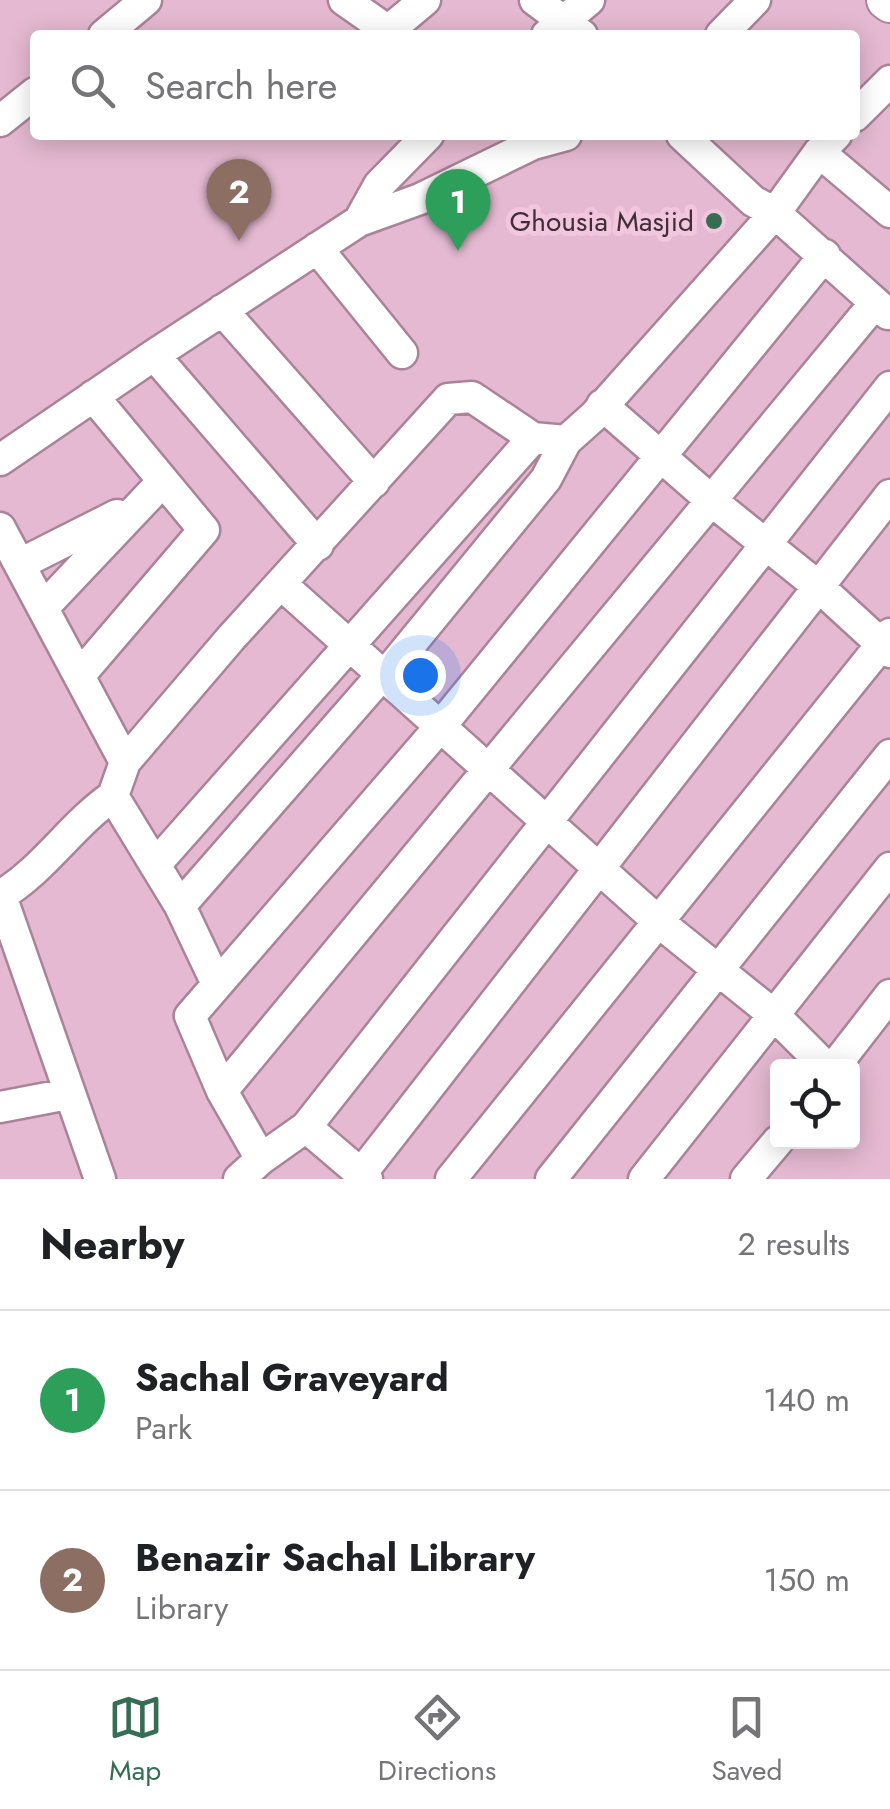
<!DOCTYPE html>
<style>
:root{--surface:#fff;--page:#f2f2f2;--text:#202124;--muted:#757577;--line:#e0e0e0;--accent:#356d55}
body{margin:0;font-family:Jost,sans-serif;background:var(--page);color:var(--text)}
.controls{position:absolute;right:30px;bottom:30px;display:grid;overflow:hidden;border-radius:10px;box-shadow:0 5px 25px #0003}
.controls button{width:90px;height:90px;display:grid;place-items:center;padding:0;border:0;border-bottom:2px solid var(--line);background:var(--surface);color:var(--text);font:50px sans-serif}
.you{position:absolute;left:420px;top:675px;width:35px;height:35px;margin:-25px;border:8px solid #fff;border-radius:50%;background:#1a73e8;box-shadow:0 0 0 15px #1a73e833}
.badge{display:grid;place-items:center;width:65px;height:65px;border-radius:50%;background:var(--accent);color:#fff;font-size:32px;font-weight:700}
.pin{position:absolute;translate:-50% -82px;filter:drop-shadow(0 2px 5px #0008)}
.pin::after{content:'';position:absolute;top:52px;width:35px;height:30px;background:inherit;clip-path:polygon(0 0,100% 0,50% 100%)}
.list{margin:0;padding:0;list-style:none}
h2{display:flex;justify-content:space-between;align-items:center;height:130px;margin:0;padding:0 40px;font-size:42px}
h2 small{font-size:32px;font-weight:400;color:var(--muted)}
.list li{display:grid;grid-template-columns:65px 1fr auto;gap:30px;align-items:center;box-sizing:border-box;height:180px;padding:0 40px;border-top:2px solid var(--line)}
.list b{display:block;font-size:38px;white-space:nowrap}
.list p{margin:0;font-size:32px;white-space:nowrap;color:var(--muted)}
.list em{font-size:32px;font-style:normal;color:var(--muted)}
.icon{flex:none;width:55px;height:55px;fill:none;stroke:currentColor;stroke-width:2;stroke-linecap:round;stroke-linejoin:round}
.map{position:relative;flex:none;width:890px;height:1179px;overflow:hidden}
.search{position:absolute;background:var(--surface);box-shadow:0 5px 25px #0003;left:30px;right:30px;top:30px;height:110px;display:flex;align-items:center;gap:25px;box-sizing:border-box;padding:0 35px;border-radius:10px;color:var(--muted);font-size:38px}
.sheet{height:490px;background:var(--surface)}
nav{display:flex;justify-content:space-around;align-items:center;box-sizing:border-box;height:140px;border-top:2px solid var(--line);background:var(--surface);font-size:28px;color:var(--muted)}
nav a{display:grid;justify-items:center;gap:5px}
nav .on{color:var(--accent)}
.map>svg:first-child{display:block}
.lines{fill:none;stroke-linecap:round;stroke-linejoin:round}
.minor-casing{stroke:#aa8399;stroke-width:35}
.major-casing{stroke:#aa8399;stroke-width:42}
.minor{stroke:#fff;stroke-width:30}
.major{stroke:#fff;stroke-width:38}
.poi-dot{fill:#356d55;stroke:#f1c6de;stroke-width:4}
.labels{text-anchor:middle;stroke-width:10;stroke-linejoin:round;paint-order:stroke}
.poi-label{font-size:28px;fill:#3f2e38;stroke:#f1c6de;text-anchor:end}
</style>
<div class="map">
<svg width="890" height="1179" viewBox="0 0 890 1179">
<rect width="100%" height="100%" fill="#e4b9d1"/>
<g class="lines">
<defs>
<path id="minor" d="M 344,0 L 394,35
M 535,0 L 582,35
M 388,31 L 425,0
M 104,35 L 146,0
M 547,35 L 589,0
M 721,35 L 755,0
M 855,116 L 890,81
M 0,121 L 35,93
M 836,135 L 819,152 L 775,213 L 888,314
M 819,152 L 890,212
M 359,221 L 379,185 L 428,135
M 317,248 L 402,353
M 222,310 L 374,482
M 154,355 L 318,545
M 602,405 L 713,502 L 819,587 L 890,652
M 0,460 L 154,355 L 359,221 L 420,199 L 533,144 L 566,135
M 0,528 L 125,762 L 113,796 L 180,906
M 20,564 L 117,515 L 125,517
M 281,584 L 660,923 L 774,1015 L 825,1066
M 43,608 L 163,481
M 79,676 L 204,530 L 93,396
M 383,678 L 546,479 L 566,441
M 125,762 L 231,638 L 448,399 L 472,397 L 533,438 L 566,441 L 594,416 L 775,213 L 753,201 L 682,135
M 155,865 L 533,438
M 0,893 L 100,1179
M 0,896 C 44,870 71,825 113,796
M 217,984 L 180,906 L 381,676
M 835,1066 L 890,995
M 222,1091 L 875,303
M 0,1107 L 68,1094
M 306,1127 L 890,387
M 261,1159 L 306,1127 L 367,1179
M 361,1174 L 890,495
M 239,1179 L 261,1159 L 222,1091 L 190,1016 L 439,728 L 825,255
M 451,1179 L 890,634
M 551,1179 L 890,755
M 644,1179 L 890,868
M 746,1179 L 778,1141"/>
<path id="major" d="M 886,0 L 890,3"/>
</defs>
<!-- minor casing -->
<use href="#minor" class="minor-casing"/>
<!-- major casing -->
<use href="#major" class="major-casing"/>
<!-- minor -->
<use href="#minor" class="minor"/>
<!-- major -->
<use href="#major" class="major"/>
</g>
<!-- markers -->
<circle class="poi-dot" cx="714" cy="221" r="10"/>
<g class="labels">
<!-- poi labels -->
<g class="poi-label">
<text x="694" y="231">Ghousia Masjid</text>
</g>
</g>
</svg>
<div class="controls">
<button><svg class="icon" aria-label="locate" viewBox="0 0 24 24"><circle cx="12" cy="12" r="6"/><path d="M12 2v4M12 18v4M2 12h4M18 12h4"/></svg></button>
</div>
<div class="you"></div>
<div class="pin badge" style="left:458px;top:251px;background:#2e9e5b">1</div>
<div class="pin badge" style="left:239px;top:241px;background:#8d6e63">2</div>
<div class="search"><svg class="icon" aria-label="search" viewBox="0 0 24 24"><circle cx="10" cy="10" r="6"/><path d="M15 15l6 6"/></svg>Search here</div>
</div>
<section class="sheet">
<h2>Nearby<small>2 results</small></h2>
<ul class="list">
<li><span class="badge" style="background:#2e9e5b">1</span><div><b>Sachal Graveyard</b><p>Park</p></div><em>140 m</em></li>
<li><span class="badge" style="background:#8d6e63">2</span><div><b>Benazir Sachal Library</b><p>Library</p></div><em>150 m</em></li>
</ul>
</section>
<nav>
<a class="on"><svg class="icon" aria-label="map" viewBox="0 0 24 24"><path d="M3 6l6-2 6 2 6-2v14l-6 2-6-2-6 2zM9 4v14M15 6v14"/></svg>Map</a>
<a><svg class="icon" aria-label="directions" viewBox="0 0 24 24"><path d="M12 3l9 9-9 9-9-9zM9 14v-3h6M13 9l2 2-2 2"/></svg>Directions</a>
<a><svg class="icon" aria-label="saved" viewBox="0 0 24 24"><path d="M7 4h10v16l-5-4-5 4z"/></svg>Saved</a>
</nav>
